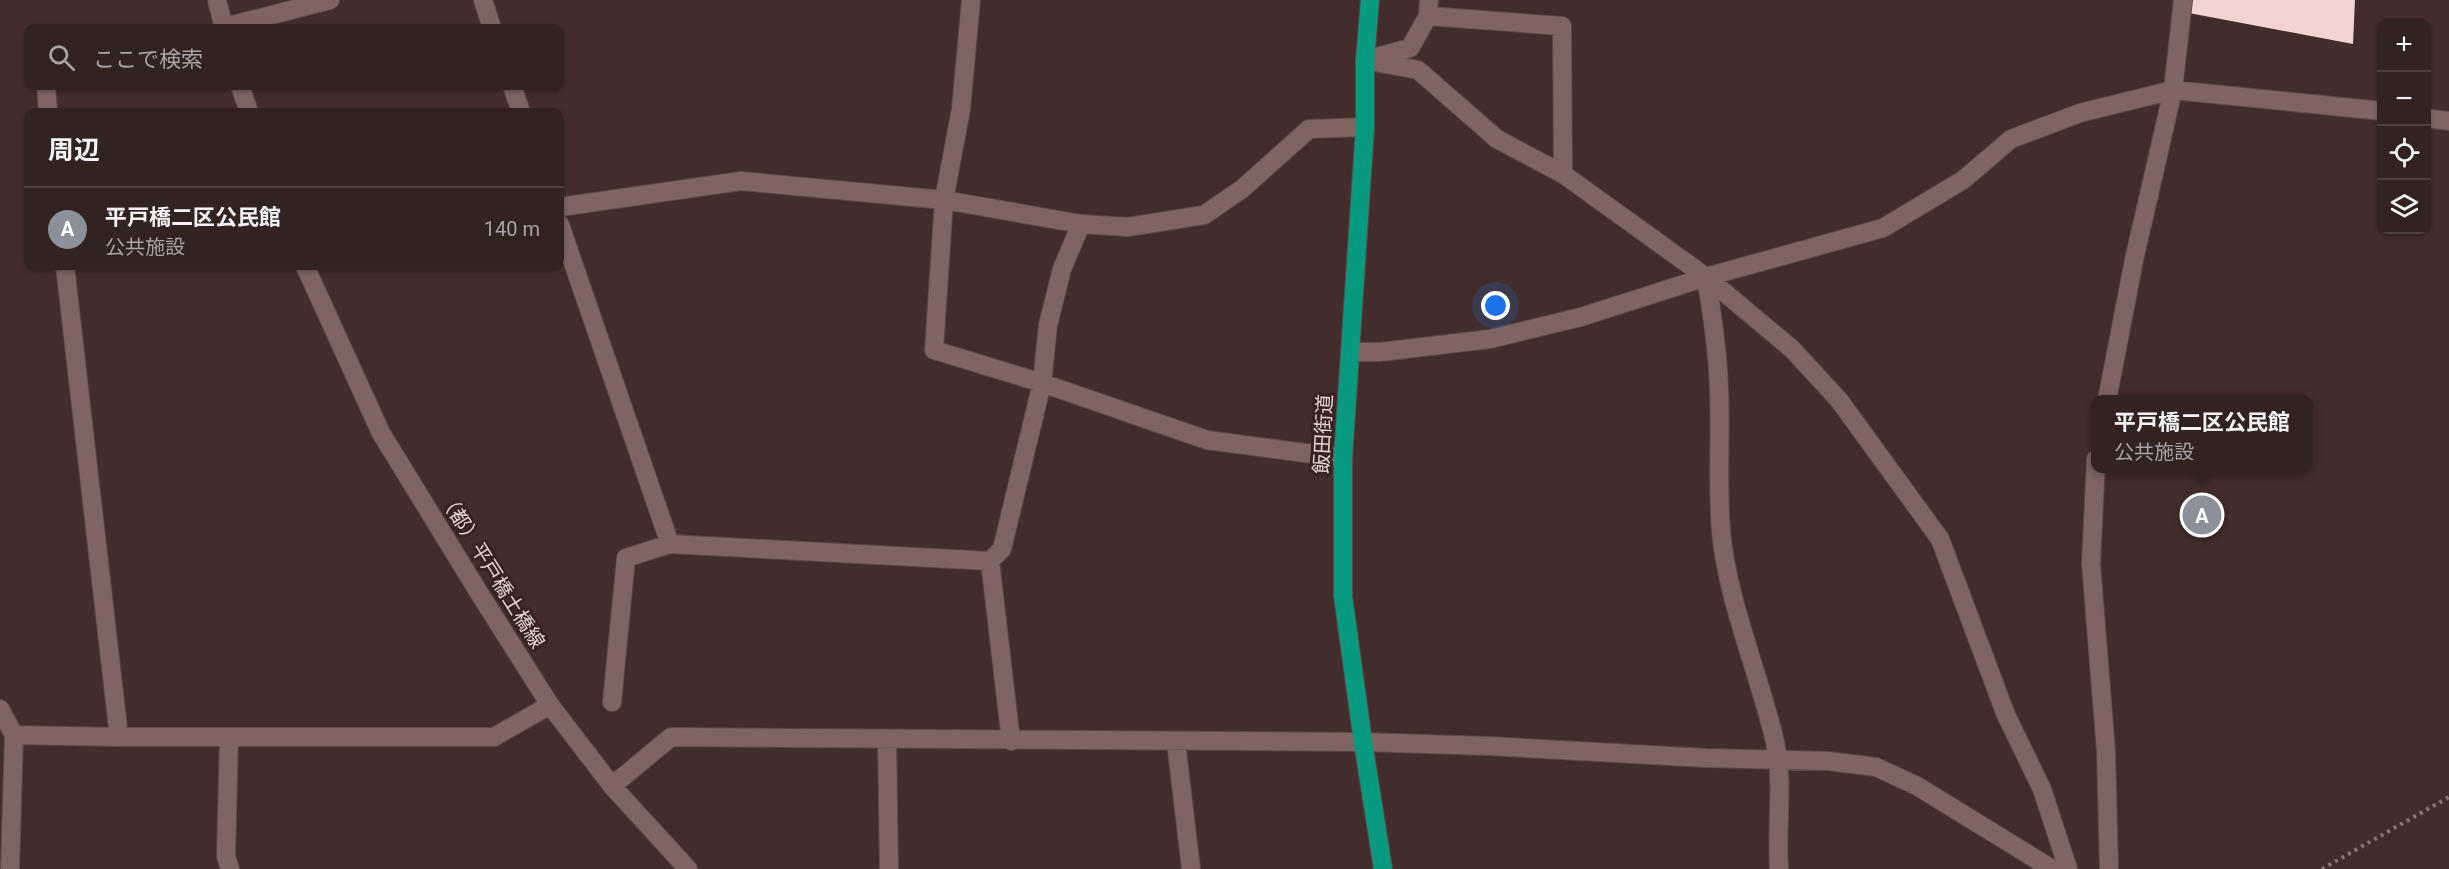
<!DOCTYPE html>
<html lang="ja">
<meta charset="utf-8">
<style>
:root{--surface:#322220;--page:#3a2a29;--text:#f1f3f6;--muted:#a8a4a5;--line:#4d3f3e;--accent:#8c9099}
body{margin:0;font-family:Roboto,"Noto Sans JP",sans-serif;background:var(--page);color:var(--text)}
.controls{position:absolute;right:18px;top:18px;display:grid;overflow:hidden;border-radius:12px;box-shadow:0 2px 4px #0004}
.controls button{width:54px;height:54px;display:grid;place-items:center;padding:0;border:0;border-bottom:2px solid var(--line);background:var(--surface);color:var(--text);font:30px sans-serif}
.you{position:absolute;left:1496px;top:306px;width:21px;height:21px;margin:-15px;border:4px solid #fff;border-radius:50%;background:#1a73e8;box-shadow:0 0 0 9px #1a73e833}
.badge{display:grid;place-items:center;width:39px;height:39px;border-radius:50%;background:var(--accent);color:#fff;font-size:20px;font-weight:700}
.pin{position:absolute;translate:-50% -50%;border:3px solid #fff;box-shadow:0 2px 6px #0006}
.popup{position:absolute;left:2091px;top:395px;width:222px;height:78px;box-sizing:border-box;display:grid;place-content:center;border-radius:12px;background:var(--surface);filter:drop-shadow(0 2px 4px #0005);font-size:20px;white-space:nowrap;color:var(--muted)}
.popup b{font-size:22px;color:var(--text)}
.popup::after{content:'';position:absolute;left:50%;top:100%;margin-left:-12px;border:12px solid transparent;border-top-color:var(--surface)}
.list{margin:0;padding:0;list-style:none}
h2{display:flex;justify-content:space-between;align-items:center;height:78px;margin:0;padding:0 24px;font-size:26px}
h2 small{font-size:20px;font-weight:400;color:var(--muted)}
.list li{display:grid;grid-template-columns:39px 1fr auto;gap:18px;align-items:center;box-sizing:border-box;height:84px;padding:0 24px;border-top:2px solid var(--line)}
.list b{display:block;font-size:22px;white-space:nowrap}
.list p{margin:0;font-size:20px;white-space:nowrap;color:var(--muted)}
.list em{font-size:20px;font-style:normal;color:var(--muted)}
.icon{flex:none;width:33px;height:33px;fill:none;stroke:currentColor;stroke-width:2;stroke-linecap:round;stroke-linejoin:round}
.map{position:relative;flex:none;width:2449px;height:869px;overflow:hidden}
.search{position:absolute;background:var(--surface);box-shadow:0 2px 4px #0004;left:24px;top:24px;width:540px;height:66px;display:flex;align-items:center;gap:15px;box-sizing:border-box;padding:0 21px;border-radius:12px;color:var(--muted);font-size:22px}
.panel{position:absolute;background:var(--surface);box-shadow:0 2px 4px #0004;left:24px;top:108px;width:540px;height:162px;border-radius:12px}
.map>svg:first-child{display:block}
.building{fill:#f2d5d1}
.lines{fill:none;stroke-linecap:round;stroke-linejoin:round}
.minor-casing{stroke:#5c4a48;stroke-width:20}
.highway-casing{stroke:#5c4a48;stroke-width:20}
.path{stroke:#8a7775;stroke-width:4;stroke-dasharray:3 4.5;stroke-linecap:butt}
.minor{stroke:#7f6562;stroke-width:18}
.highway{stroke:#079a80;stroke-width:18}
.labels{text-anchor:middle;stroke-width:6;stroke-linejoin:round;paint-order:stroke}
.street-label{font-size:20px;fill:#e3d4d2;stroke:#382320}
</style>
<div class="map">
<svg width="2449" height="869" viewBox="0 0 2449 869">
<rect width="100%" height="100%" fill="#432d2a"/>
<!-- building -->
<path class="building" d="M 2191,0 L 2355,0 L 2353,44 L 2189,13 Z"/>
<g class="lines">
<defs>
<path id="minor" d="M 217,0 L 224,28
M 483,0 L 492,28
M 1428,16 L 1562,26 L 1563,174
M 221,28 L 330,0
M 1370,59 L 1410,48 L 1428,16 L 1429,0
M 1365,60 L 1418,70 L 1497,139 L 1563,174 L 1706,277 L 1792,349 L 1839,400 L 1940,539 L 2006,715 L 2042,789 L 2068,869
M 46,86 L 48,112
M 240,86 L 249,112
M 512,86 L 521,112
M 2426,118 L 2449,121
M 560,207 L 741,181 L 944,200 L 961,109 L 971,0
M 560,225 L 670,544
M 65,266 L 119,737
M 305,266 L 381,433 L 481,596 L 550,705 L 612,786 L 688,869
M 1706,277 C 1712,314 1718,352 1719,390 C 1721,437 1717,484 1721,531 C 1727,600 1759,673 1775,742 C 1784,784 1776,827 1779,869
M 1350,352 L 1380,352 L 1490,339 L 1581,317 L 1706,277 L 1883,228 L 1963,180 L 2011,139 L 2080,113 L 2173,90 L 2382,111
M 2107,400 L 2134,260 L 2173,90 L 2183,0
M 1343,458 L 1207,440 L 1042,383 L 934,350 L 944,200 L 1081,224 L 1128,227 L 1204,215 L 1242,189 L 1309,129 L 1365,127
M 2096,459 L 2091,564 L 2106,751 L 2109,869
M 990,561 L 1011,741
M 612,702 L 626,558 L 670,544 L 990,561 L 1002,549 L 1042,383 L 1048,325 L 1062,269 L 1081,224
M 0,709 L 14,735 L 10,869
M 14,735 L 119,737 L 494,737 L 550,705
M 229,737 L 226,856 L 230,869
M 887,739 L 889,869
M 1176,742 L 1191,869
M 612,786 L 671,737 L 1363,742 L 1488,746 L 1706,758 L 1828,761 L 1876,767 L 1917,786 L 2052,869"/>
<path id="highway" d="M 1370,0 L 1365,60 L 1365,127 L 1343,458 L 1343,596 L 1363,742 L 1383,869"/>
</defs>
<!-- minor casing -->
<use href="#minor" class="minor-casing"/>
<!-- highway casing -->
<use href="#highway" class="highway-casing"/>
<!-- path -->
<path class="path" d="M 2322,869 L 2449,797"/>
<!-- minor -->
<use href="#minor" class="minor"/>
<!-- highway -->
<use href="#highway" class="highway"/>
</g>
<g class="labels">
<!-- street labels -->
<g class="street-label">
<text transform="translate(1323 434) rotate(-87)" y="7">飯田街道</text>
<text transform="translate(492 570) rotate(58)" y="7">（都）平戸橋土橋線</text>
</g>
</g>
</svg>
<div class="controls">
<button>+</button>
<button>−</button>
<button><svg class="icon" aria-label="locate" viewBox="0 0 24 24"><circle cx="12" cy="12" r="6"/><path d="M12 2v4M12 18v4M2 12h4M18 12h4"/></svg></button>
<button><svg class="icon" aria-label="layers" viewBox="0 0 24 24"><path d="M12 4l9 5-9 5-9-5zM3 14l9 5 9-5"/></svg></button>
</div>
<div class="you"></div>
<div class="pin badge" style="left:2202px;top:515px">A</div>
<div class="popup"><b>平戸橋二区公民館</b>公共施設</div>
<div class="search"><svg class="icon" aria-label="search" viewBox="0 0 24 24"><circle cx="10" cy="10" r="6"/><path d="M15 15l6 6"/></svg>ここで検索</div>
<section class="panel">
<h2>周辺<small></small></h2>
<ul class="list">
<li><span class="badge">A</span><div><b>平戸橋二区公民館</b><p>公共施設</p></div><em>140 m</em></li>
</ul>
</section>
</div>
